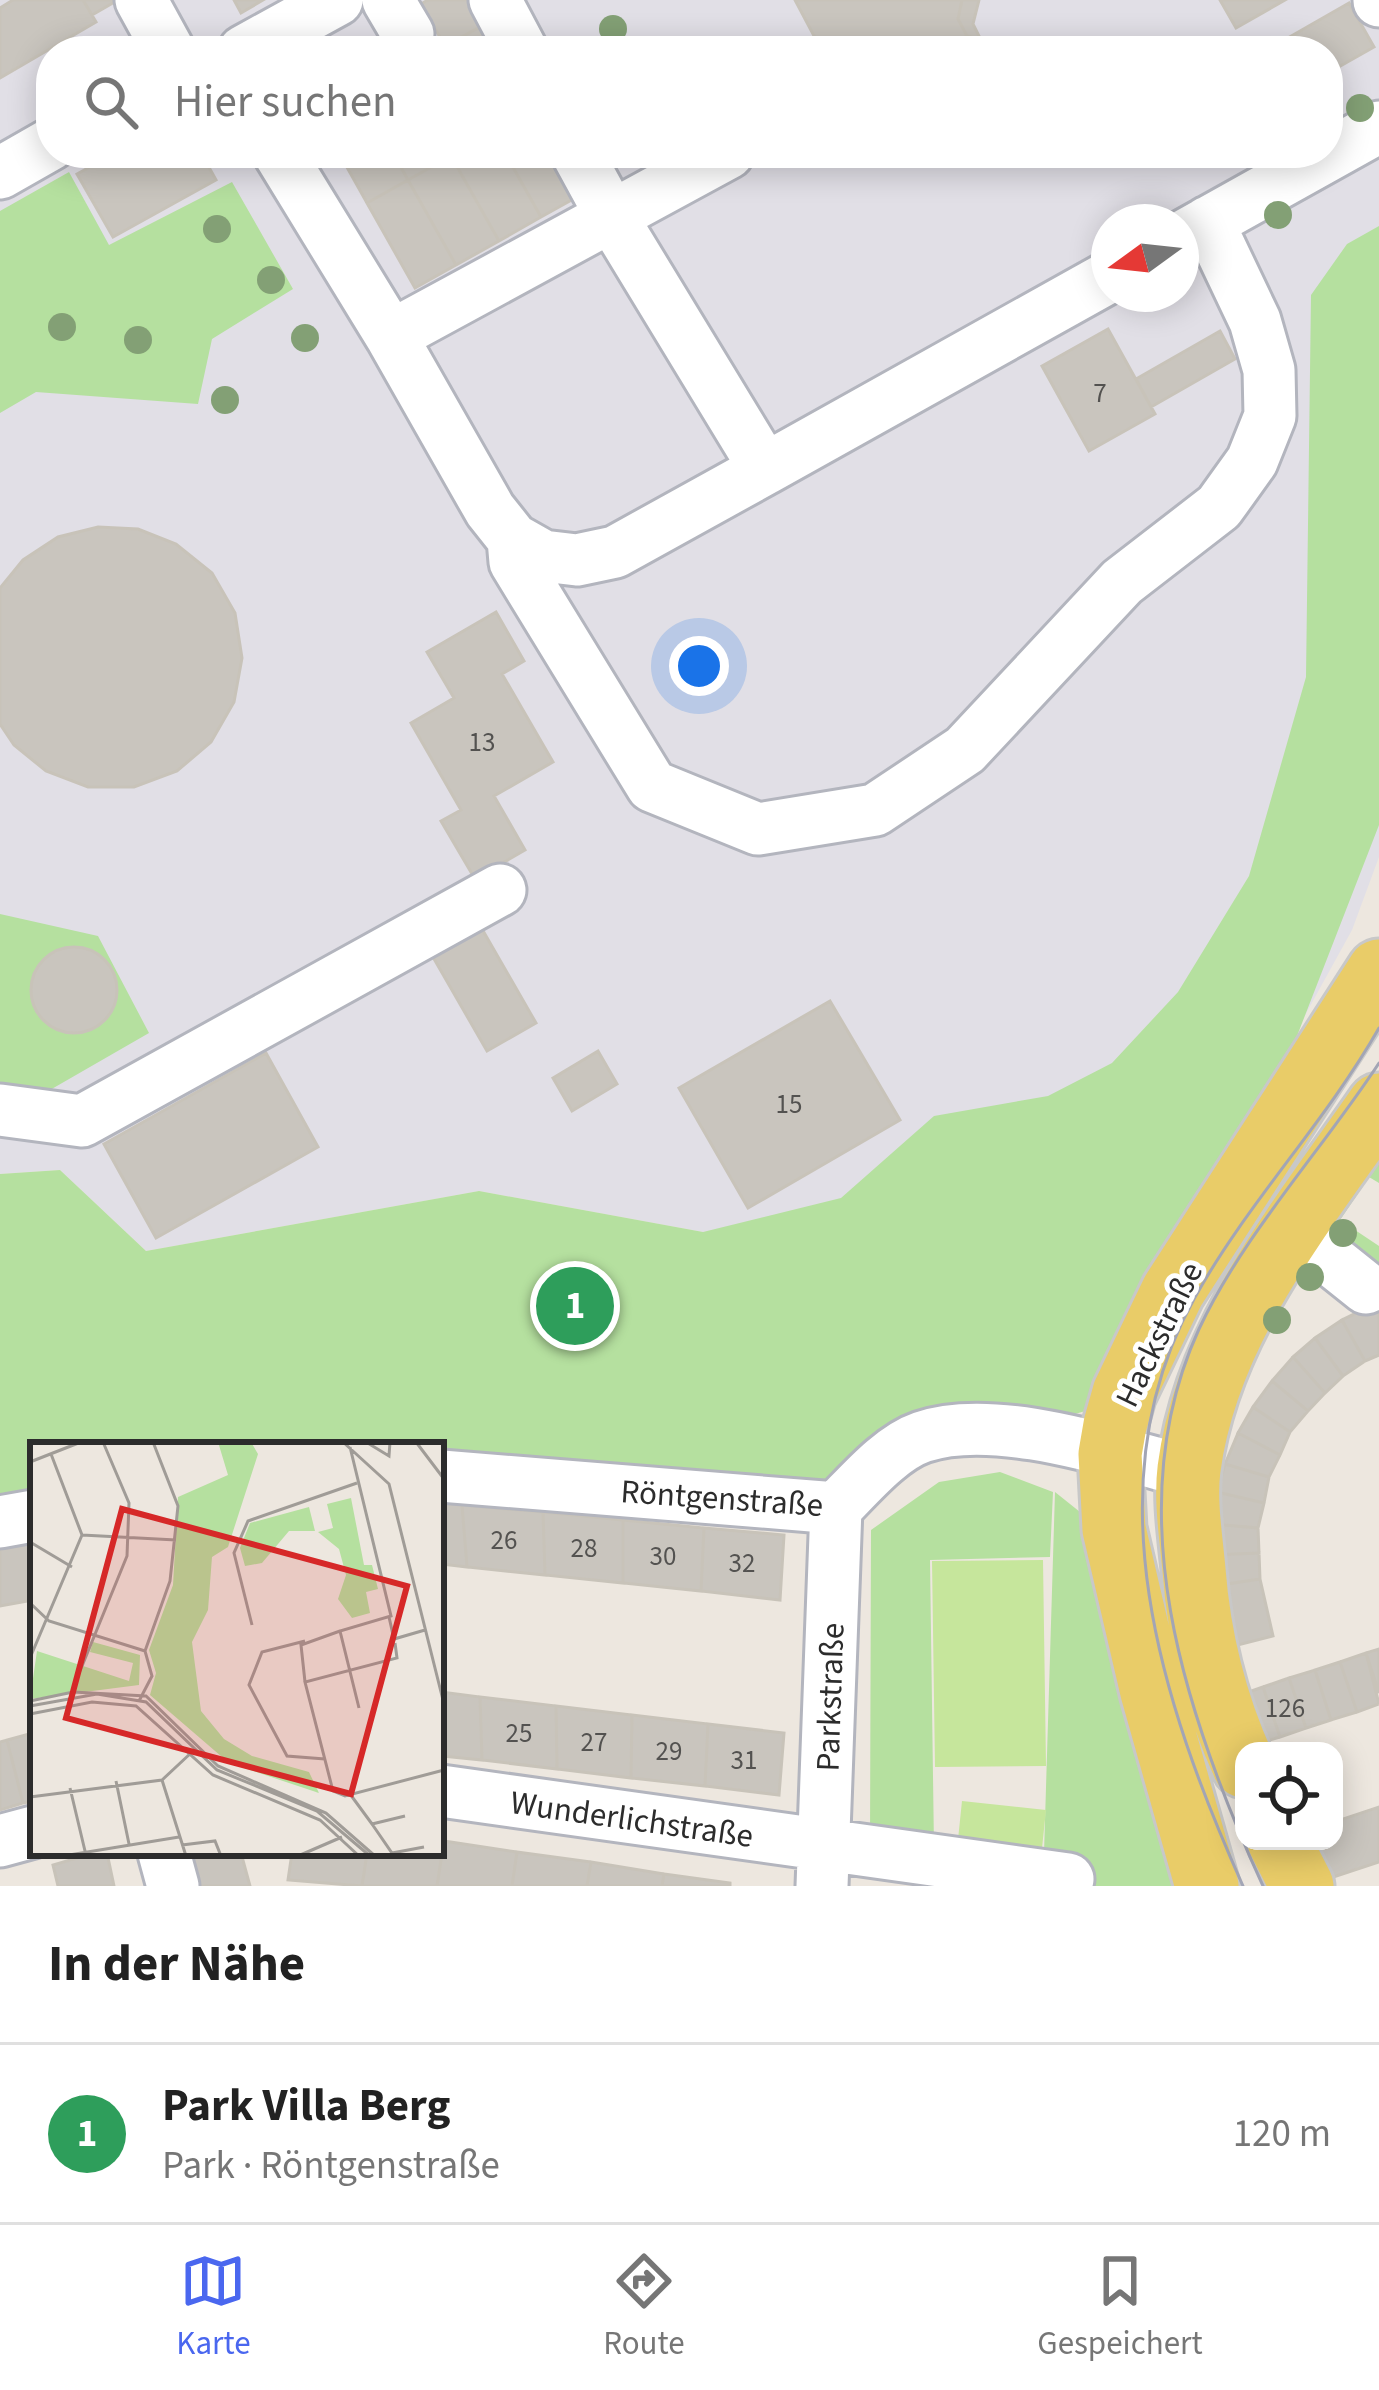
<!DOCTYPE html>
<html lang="de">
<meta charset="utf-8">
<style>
:root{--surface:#fff;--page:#f2f2f2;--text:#222;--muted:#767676;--line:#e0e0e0;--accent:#4a67ef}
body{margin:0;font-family:"Source Sans 3",sans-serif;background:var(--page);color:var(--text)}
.controls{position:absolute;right:36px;bottom:36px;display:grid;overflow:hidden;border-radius:24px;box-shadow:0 6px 30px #0003}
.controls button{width:108px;height:108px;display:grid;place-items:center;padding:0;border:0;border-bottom:3px solid var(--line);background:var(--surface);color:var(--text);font:60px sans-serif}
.compass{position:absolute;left:1091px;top:204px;width:108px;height:108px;border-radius:50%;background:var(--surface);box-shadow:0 6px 30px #0003;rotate:255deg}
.you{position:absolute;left:699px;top:666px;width:42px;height:42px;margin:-30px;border:9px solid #fff;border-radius:50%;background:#1a73e8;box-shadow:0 0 0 18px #1a73e833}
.badge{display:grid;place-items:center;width:78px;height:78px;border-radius:50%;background:var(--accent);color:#fff;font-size:39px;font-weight:700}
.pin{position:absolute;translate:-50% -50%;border:6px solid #fff;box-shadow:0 3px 12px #0006}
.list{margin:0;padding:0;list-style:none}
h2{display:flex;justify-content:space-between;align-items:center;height:156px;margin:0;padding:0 48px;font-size:51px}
h2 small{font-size:39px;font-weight:400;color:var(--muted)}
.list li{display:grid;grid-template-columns:78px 1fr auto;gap:36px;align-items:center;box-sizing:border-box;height:180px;padding:0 48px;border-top:3px solid var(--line)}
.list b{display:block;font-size:45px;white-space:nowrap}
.list p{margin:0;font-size:39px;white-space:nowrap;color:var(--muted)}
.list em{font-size:39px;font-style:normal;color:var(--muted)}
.icon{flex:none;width:66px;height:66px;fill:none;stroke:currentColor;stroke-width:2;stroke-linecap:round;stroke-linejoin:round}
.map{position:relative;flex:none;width:1379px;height:1886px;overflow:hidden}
.search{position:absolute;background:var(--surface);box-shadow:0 6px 30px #0003;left:36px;right:36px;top:36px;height:132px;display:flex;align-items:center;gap:30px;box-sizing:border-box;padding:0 42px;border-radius:48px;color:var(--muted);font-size:45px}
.sheet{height:336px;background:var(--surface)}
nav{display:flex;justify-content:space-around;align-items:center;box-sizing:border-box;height:168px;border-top:3px solid var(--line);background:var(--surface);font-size:33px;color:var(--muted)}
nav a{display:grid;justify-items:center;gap:6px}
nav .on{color:var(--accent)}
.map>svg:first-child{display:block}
.industrial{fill:#e1dfe6;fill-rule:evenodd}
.green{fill:#b5e09f}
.pitch{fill:#c6e69c}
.building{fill:#c9c5be;stroke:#c8c3b9;stroke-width:3}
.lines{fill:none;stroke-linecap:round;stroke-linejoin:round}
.minor-casing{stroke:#b3b5be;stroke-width:57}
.major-casing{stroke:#c8c8c8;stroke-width:69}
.minor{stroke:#fff;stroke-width:51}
.major{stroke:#e9cc68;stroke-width:63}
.tram{stroke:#a2a5b5;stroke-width:3}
.tree{fill:#83a075}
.labels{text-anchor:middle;stroke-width:10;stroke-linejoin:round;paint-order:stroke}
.number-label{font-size:27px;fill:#535250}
.street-label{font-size:33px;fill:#2c2c2c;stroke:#fff}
.inset-road{fill:none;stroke:#a09c97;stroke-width:3}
.view{fill:#d62828;fill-opacity:0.15;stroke:#d62828;stroke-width:6}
.inset-edge{fill:none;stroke:#2c2c2c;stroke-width:6}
</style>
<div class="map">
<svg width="1379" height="1886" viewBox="0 0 1379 1886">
<rect width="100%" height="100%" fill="#ede7df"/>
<!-- industrial -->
<path class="industrial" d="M 0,0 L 1379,0 L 1379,857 L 1352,930 L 1238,1137 L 703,1232 L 479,1191 L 146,1251 L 60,1170 L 0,1174 ZM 51,51 L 1328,51 L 1328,153 L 51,153 ZM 1109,222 L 1181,222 L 1181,294 L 1109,294 Z"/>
<!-- green -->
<path class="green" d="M 69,172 L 109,245 L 232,182 L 293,289 L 212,339 L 198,404 L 36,392 L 0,413 L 0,211 Z
M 1379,226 L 1379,825 L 1257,1139 L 1103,1406 L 821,1486 L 441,1449 L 441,1445 L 33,1445 L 33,1496 L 0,1502 L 0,1174 L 60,1170 L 146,1251 L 479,1191 L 703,1232 L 841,1198 L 934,1116 L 1048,1096 L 1112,1063 L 1178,992 L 1249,876 L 1306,677 L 1311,295 L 1347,244 Z
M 0,914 L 98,936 L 149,1033 L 43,1094 L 0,1088 Z
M 1379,1140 L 1379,1183 L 1369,1177 L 1340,1220 L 1379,1246 L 1379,1268 L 1318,1224 Z
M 1000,1472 L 1053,1492 L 1050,1557 L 930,1560 L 934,1848 L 870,1843 L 871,1530 L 939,1482 Z
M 1055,1492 L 1090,1520 L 1197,1886 L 1043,1886 Z"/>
<!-- pitch -->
<path class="pitch" d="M 1043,1560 L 1046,1766 L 935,1767 L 932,1561 Z
M 962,1801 L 1046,1810 L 1040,1867 L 956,1859 Z"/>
<!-- building -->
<path class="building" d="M 13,0 L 83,0 L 96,22 L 0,78 L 0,8 Z
M 83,0 L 118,0 L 92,15 Z
M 234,0 L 263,0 L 241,13 Z
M 428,0 L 479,0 L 491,21 L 445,46 L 421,4 Z
M 795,0 L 962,0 L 958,19 L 967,36 L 939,50 L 893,40 L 875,51 L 822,51 Z
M 962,0 L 979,0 L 973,24 L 981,40 L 967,36 L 958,19 Z
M 1220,0 L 1285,0 L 1236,28 Z
M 1349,3 L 1374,47 L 1328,73 L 1328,51 L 1265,51 Z
M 491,21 L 508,51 L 448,51 L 445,46 Z
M 115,153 L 201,153 L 216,180 L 113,237 L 77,174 Z
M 339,153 L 393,153 L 408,180 L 367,203 Z
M 393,153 L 450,153 L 451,156 L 408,180 Z
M 456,153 L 505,153 L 541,217 L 499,241 L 451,156 Z
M 505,153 L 565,153 L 586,192 L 541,217 Z
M 451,156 L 499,241 L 456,265 L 408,180 Z
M 408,180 L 456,265 L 415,288 L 367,203 Z
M 1108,329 L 1155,414 L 1089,451 L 1042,366 Z
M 1220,331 L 1235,359 L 1151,407 L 1136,379 Z
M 98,527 L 138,529 L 176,544 L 212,573 L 235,613 L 242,658 L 234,702 L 211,742 L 177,771 L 134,787 L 88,787 L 46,771 L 14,745 L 0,724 L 0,588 L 23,560 L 58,537 Z
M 496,612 L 524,661 L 502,674 L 553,762 L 494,796 L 525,850 L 475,879 L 441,821 L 461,810 L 411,723 L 454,698 L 427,652 Z
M 482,929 L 536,1023 L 487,1051 L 433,957 Z
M31 990a43 43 0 1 1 86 0a43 43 0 1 1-86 0Z
M 830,1001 L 900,1120 L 748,1208 L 679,1088 Z
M 598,1051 L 617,1084 L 572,1111 L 553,1078 Z
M 266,1053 L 318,1147 L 156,1238 L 104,1144 Z
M 1379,1302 L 1379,1355 L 1365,1361 L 1342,1320 Z
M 1342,1320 L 1365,1361 L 1343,1376 L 1315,1338 Z
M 1315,1338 L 1343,1376 L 1325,1393 L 1293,1357 Z
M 1293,1357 L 1325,1393 L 1308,1411 L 1272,1381 Z
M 1272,1381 L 1308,1411 L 1290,1432 L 1253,1407 Z
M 1253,1407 L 1290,1432 L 1280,1455 L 1238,1433 Z
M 1238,1433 L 1280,1455 L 1269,1477 L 1225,1464 Z
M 1225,1464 L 1269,1477 L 1264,1503 L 1217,1492 Z
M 1217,1492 L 1264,1503 L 1258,1528 L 1212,1524 Z
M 441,1503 L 462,1505 L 467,1567 L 441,1564 Z
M 462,1505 L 543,1512 L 545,1575 L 467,1567 Z
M 543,1512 L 623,1520 L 623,1583 L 545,1575 Z
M 623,1520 L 704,1528 L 701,1591 L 623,1583 Z
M 1212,1524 L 1258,1528 L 1259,1553 L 1211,1555 Z
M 704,1528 L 784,1535 L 780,1600 L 701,1591 Z
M 33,1543 L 33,1600 L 0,1606 L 0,1549 Z
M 1259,1553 L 1260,1579 L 1214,1586 L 1211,1555 Z
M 1260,1579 L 1273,1636 L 1230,1647 L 1214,1586 Z
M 1379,1649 L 1379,1693 L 1366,1653 Z
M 1366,1653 L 1379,1704 L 1357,1712 L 1340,1662 Z
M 1340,1662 L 1357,1712 L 1331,1720 L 1315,1670 Z
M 1315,1670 L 1331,1720 L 1306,1728 L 1289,1678 Z
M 1289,1678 L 1306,1728 L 1280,1737 L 1263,1687 Z
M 1263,1687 L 1280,1737 L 1260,1743 L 1243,1694 Z
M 441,1692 L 480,1697 L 482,1760 L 441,1756 Z
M 480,1697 L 556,1706 L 557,1769 L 482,1760 Z
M 556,1706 L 632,1715 L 631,1778 L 557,1769 Z
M 632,1715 L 708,1724 L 705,1786 L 631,1778 Z
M 708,1724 L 784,1733 L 779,1795 L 705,1786 Z
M 33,1733 L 33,1801 L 23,1803 L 7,1740 Z
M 7,1740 L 23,1803 L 0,1810 L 0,1742 Z
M 1379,1807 L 1379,1862 L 1312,1884 L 1299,1841 L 1334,1841 L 1334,1822 Z
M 441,1841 L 444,1841 L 437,1886 L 362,1886 L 367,1853 L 441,1853 Z
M 444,1841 L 517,1852 L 512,1886 L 437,1886 Z
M 517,1852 L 591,1862 L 587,1886 L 512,1886 Z
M 94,1853 L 107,1853 L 114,1886 L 58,1886 L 53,1865 Z
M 185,1853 L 241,1853 L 250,1886 L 193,1886 Z
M 292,1853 L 367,1853 L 362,1886 L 288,1880 Z
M 591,1862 L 664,1874 L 662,1886 L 587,1886 Z
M 664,1874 L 730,1883 L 730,1886 L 662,1886 Z"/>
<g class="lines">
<defs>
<path id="minor" d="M 141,0 L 169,51
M 388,0 L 408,34
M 495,0 L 522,51
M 1379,0 L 1379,1
M 244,51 L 337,0
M 279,153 L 391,336 L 728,153
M 577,153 L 613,219 L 765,469 L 1109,277
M 0,173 L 51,144
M 1182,237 L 1379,127
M 391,336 L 490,510 L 513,539 L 543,556 L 577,560 L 615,552 L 765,469
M 513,539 L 515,562 L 652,786 L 758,829 L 875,810 L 965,750 L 1122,582 L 1219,507 L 1252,461 L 1270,416 L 1269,370 L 1255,321 L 1208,222
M 0,1110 L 82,1121 L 500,890
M 1292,1229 L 1366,1288
M 441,1476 L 836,1508 C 860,1484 890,1448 922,1437 C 995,1412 1115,1453 1189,1472
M 0,1522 L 33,1516
M 441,1791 L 1068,1879
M 0,1841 L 33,1832
M 164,1853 L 173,1886
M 822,1886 L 836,1508"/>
<path id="major" d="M 1244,1766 C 1216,1705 1199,1636 1194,1570 C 1191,1537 1185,1501 1189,1469 C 1207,1330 1302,1216 1379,1105
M 1279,1841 L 1302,1886
M 1207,1886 L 1152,1692 L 1114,1529 L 1110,1454 L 1115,1425 L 1124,1393 L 1173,1291 L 1379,971"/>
</defs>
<!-- minor casing -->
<use href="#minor" class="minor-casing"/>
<!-- major casing -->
<use href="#major" class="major-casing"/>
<!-- minor -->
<use href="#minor" class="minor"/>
<!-- major -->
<use href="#major" class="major"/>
<!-- tram -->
<path class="tram" d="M 1243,1886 C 1162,1705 1090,1486 1194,1299 C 1247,1203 1325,1123 1379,1028
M 1263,1886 C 1185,1716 1116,1510 1199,1329 C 1243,1235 1322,1150 1379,1063"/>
</g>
<!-- trees -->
<g class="tree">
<circle cx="613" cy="29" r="14"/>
<circle cx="1360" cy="108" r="14"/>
<circle cx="1278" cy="215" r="14"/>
<circle cx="217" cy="229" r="14"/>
<circle cx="271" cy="280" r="14"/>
<circle cx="62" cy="327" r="14"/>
<circle cx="305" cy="338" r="14"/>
<circle cx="138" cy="340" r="14"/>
<circle cx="225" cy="400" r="14"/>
<circle cx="1343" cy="1233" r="14"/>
<circle cx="1310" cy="1277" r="14"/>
<circle cx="1277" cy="1320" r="14"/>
</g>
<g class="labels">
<!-- number labels -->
<g class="number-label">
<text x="1100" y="402">7</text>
<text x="482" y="751">13</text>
<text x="789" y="1113">15</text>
<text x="504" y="1549">26</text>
<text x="584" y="1557">28</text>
<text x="663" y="1565">30</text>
<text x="742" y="1572">32</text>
<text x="1285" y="1717">126</text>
<text x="519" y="1742">25</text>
<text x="594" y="1751">27</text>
<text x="669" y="1760">29</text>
<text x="744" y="1769">31</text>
</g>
<!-- street labels -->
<g class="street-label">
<text transform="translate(1158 1334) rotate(-64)" y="12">Hackstraße</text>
<text transform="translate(722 1497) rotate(4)" y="12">Röntgenstraße</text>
<text transform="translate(829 1697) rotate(-88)" y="12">Parkstraße</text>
<text transform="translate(632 1818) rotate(8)" y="12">Wunderlichstraße</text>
</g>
</g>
<!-- overview -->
<g transform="translate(30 1442)">
<rect width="414" height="414" fill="#ede7df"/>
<path d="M 188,0 L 221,0 L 228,12 L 198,105 L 182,115 L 178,168 L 162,200 L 171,269 L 194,297 L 222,314 L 279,330 L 289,351 L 199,321 L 120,253 L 126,231 L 119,208 L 143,143 L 148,55 L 198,33 ZM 321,56 L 334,123 L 342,123 L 348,147 L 336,150 L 340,171 L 322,176 L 308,157 L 316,133 L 309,107 L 288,90 L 303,86 L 297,62 ZM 279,65 L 285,89 L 259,89 L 232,121 L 215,124 L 210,106 L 220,81 ZM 63,200 L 110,213 L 109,243 L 0,257 L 7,209 L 99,239 L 103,221 L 60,210 Z" fill="#b5e09f"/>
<path class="inset-road" d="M 313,0 L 359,42 L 414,262M 336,0 L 359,14 L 360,0M 386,0 L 414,37M 320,5 L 361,174 L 310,189 L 329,266M 0,20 L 51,0M 52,93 L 146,98M 0,100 L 42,125M 0,161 L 19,179 L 115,209M 359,175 L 364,197 L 395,188M 222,183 L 204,111 L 218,79 L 327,41M 275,199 L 232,210 L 219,243 L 257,314 L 295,317M 365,201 L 367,216 L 275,240 L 303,349 L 315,354 L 414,328M 0,216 L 52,93 L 21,12M 50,229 L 97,114 L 99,61 L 73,0M 275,240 L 271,203 L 310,189M 0,259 L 43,250 L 116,254 L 188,324 L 296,371 L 345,414M 109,259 L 122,234 L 115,209 L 140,139 L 148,64 L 123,0M 0,264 L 67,252 L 116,260 L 187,328 L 287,369 L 340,414M 0,272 L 62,260 L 106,264 L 183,333 L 290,378 L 329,414M 132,338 L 156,414M 86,339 L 99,402M 40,346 L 55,409M 320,352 L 342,382 L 375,374M 0,355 L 132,338 L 162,310M 342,382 L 362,411 L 394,405M 152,403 L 185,399 L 191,414M 33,414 L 149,395M 268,414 L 312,395"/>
<path class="view" d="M 92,67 L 377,144 L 321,352 L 36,276 Z"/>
<rect width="414" height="414" class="inset-edge"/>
</g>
</svg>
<div class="controls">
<button><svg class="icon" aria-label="locate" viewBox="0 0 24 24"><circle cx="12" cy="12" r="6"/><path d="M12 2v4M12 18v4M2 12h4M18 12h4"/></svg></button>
</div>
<svg class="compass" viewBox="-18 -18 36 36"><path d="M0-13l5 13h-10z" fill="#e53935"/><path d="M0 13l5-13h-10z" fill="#767676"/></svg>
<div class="you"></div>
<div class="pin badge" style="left:575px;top:1306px;background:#2e9e5b">1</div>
<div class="search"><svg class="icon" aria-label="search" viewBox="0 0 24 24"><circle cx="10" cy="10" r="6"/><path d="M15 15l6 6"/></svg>Hier suchen</div>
</div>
<section class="sheet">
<h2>In der Nähe<small></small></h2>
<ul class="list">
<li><span class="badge" style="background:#2e9e5b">1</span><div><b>Park Villa Berg</b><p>Park · Röntgenstraße</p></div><em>120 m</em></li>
</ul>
</section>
<nav>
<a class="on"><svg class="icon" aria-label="map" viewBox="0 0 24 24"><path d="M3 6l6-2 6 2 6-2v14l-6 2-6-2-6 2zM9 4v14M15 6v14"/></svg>Karte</a>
<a><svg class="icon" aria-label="directions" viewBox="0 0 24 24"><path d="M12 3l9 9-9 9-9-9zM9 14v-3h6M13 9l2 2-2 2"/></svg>Route</a>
<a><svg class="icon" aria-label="saved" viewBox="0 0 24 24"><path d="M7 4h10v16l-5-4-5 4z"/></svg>Gespeichert</a>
</nav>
